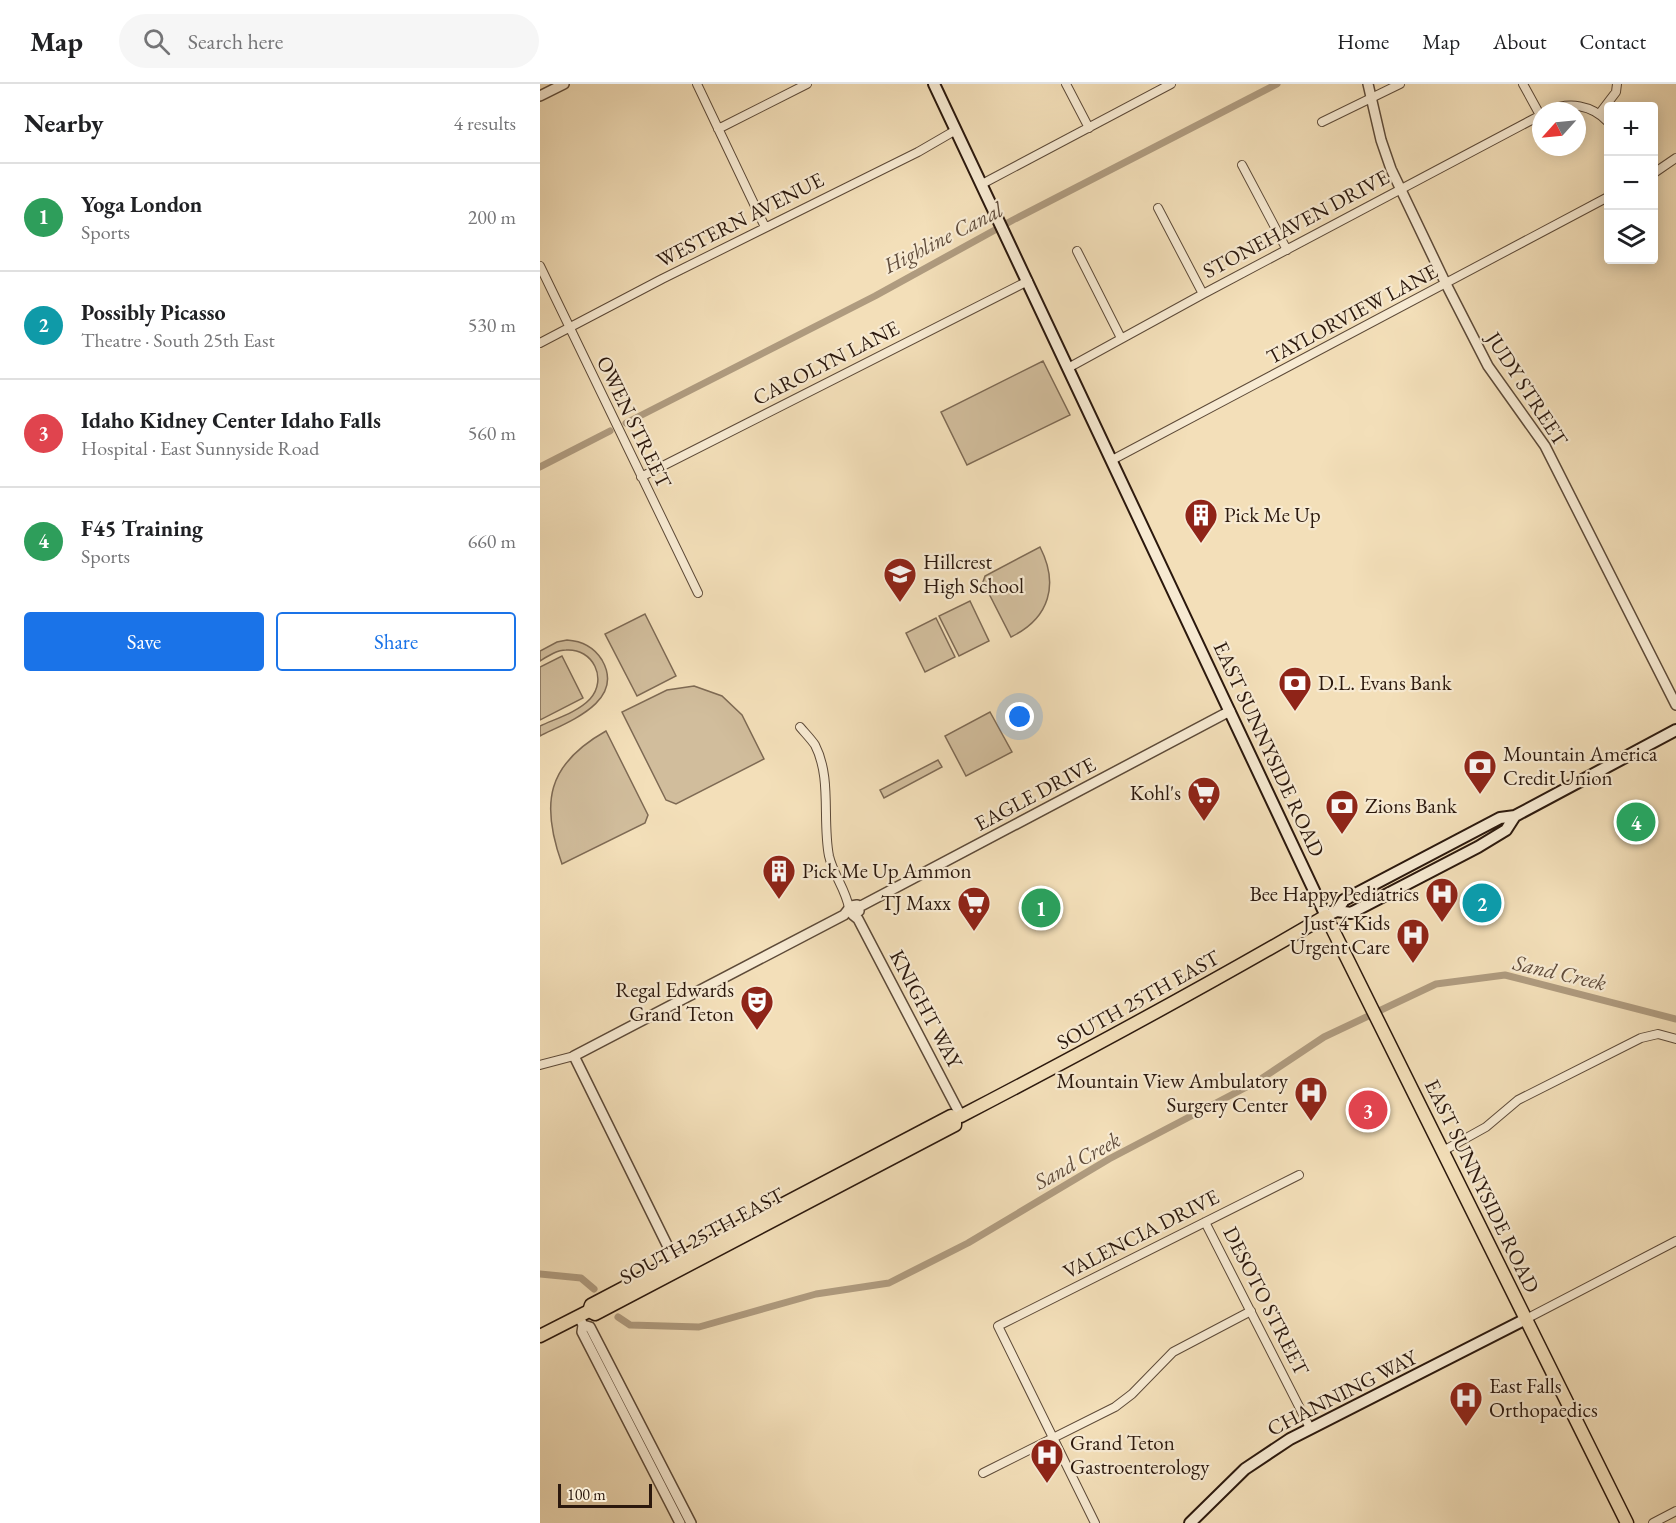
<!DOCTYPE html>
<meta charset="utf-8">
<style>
:root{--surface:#fff;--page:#f6f6f6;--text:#202124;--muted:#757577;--line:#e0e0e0;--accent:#1a73e8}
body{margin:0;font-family:"EB Garamond",serif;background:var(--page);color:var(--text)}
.controls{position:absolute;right:18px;top:18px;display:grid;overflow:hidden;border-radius:6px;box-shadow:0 3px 15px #0003}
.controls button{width:54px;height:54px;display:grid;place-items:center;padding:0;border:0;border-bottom:2px solid var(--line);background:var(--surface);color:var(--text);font:30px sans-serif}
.compass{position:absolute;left:992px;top:18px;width:54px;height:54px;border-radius:50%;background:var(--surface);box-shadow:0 3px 15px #0003;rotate:243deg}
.scale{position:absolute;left:18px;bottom:15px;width:94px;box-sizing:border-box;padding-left:6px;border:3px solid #2b180d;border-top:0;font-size:16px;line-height:21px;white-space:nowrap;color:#2b180d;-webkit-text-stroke:4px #f7ead2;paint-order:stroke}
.you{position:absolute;left:480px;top:633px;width:21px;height:21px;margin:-15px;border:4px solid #fff;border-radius:50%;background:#1a73e8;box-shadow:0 0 0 9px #1a73e833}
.badge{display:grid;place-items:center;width:39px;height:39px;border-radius:50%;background:var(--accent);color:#fff;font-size:20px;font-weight:700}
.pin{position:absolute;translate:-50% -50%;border:3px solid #fff;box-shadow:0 2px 6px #0006}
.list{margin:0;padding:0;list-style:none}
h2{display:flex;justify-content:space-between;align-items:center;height:78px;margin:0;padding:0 24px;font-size:26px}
h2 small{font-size:20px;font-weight:400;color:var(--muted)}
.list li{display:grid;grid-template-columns:39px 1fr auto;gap:18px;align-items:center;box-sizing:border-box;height:108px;padding:0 24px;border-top:2px solid var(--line)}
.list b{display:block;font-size:22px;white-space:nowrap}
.list p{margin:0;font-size:20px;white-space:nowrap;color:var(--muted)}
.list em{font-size:20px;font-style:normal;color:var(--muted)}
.actions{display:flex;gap:12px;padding:18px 24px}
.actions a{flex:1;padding:14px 0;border:2px solid var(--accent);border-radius:6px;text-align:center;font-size:21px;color:var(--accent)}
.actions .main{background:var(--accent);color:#fff}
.icon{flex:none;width:33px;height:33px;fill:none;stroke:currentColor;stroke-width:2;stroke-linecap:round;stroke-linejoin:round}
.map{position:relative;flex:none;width:1136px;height:1439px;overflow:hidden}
header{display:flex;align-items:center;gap:36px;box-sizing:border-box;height:84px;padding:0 30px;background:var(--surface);border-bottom:2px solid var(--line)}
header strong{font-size:28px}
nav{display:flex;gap:33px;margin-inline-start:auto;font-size:21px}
.search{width:420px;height:54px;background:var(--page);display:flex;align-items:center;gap:15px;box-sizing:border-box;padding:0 21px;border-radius:33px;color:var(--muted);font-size:22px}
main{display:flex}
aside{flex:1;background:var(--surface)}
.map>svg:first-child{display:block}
.green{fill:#d1bd9c;stroke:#7e6a54;stroke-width:1.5}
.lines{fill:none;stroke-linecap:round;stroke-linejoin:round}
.canal{stroke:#af9b7f;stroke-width:7}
.minor-casing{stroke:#5d4a38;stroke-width:10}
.tertiary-casing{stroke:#5d4a38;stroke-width:12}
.secondary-casing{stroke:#2b180d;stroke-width:14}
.primary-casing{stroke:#2b180d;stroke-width:15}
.minor{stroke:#f7ead2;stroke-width:8}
.tertiary{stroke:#f7ead2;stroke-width:9}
.secondary{stroke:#f7ead2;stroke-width:10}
.primary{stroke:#f3dfb9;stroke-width:12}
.labels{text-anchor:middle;stroke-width:4.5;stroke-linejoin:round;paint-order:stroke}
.street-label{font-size:21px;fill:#2b180d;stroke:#f7ead2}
.poi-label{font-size:21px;fill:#2b180d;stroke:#f7ead2;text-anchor:start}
.water-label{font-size:22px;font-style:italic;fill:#604c3b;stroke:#f7ead2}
</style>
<header>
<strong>Map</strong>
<div class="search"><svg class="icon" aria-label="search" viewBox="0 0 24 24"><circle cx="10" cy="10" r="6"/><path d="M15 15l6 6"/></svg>Search here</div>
<nav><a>Home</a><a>Map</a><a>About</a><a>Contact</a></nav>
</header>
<main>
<aside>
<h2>Nearby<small>4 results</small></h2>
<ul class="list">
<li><span class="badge" style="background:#2e9e5b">1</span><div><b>Yoga London</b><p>Sports</p></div><em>200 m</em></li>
<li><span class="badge" style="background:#0f9aa8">2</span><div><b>Possibly Picasso</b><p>Theatre · South 25th East</p></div><em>530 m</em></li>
<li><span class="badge" style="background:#e0444e">3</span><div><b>Idaho Kidney Center Idaho Falls</b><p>Hospital · East Sunnyside Road</p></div><em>560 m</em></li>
<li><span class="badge" style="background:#2e9e5b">4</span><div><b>F45 Training</b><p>Sports</p></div><em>660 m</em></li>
</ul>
<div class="actions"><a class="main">Save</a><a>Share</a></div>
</aside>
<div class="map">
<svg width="1136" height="1439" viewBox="0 0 1136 1439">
<rect width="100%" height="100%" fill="#f3dfb9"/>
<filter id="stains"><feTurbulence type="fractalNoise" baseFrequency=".00333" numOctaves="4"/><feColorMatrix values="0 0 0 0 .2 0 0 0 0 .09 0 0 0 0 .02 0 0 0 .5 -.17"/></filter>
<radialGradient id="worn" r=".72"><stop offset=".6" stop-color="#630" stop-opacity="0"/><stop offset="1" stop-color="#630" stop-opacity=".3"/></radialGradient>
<!-- green -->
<path class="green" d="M 503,277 L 530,331 L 427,381 L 401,328 Z
M 500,463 C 519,500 510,534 471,553 L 443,498 L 445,492 Z
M 430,517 L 449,557 L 419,572 L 399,532 Z
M 105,530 L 136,592 L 97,612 L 65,550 Z
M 396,534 L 415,573 L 385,588 L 366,549 Z
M 27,556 C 42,557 54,563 62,576 C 86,618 27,638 0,652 L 0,642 C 15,635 38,628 50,615 C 68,595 53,564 26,566 C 17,566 8,572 0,577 L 0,567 L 17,558 Z
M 22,572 L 43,614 L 0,636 L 0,583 Z
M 154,602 L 182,612 L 202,631 L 224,675 L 136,720 L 126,716 L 82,628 L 127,606 Z
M 450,628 L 472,668 L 426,692 L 405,652 Z
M 66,647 L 108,731 L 105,739 L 22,780 C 0,719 7,680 66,647 Z
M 398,676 L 402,683 L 344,714 L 340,706 Z"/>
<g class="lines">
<!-- canal -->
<path class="canal" d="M 86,339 L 335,212 L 473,136 L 737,0
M 0,383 L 70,347
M 0,1190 L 41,1194 L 54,1205
M 78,1233 L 90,1241 L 159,1243 L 276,1210 L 349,1199 L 428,1159 L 569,1075 L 718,997 L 784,953 L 896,900 L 965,891 L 1136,935"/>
<defs>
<path id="minor" d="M 157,0 L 225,143
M 526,0 L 549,44
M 983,0 L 1000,31
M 1008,27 C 1029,17 1052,21 1068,38
M 1060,29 L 1076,8 L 1077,0
M 782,38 L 860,0
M 178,45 L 267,0
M 702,81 L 747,166
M 1114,89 L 1136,74
M 442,100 L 631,0
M 618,124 L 663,210
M 537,167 L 581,254
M 0,182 L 158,509
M 0,259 L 122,195 L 378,68 L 416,46
M 528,284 L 663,210 L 1001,31
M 572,376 L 1068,113
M 101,393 L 488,197
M 260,643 C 265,649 271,655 275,661 C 292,694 282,736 289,772 C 293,790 306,806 309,824
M 0,981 L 34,972
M 903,1067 L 946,1043 L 978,1016 L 1101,954 L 1118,950 L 1136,955
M 665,1138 L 770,1344
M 986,1235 L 1136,1157
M 443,1389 L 575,1323 L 592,1310 L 633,1268 L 711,1227
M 555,1439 L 458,1242 L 759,1091
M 1113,1439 L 1136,1427"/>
<path id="tertiary" d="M 828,0 L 841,56 L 851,85 L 906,200 L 948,282 L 1005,362 L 1136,621
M 0,12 L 24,0
M 317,821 L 321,822 L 690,627
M 313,831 L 318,835 L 421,1032
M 135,1177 L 34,972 L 304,831 L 311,822 L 317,821 L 319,827 L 313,831 L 309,826
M 39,1233 L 43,1241 L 50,1243 L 151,1439
M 43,1241 L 42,1248 L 140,1439"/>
<path id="secondary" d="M 394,0 L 786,832 L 797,827 L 804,816 L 960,734 L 975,732 L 1136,646
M 797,827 L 811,829 L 938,763 L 966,746 L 975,732
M 650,1439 L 705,1385 L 750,1355 L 986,1235"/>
<path id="primary" d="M 421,1032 C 544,968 666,902 786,832 L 1087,1439
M 0,1252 L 49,1227 L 51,1221 L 411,1032 L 415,1035 L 415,1041 L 55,1230 L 49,1227"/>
</defs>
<!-- minor casing -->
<use href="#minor" class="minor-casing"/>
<!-- tertiary casing -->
<use href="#tertiary" class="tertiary-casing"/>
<!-- secondary casing -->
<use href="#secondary" class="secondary-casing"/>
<!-- primary casing -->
<use href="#primary" class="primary-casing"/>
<!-- minor -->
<use href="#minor" class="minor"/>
<!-- tertiary -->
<use href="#tertiary" class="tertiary"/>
<!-- secondary -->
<use href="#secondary" class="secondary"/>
<!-- primary -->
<use href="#primary" class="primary"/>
</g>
<!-- icons -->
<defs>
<symbol id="building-pin" viewBox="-11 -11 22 30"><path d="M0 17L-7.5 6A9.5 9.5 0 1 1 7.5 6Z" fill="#8f2418" stroke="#f7ead2"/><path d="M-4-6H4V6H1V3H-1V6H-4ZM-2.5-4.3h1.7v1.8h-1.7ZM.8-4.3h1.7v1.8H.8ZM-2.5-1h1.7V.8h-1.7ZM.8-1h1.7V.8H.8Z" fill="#fff"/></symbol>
<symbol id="school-pin" viewBox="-11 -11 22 30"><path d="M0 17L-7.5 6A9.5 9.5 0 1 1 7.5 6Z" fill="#8f2418" stroke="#f7ead2"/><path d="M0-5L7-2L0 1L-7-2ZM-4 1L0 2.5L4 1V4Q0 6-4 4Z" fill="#fff"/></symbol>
<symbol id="bank-pin" viewBox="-11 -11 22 30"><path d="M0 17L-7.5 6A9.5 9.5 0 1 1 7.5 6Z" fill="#8f2418" stroke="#f7ead2"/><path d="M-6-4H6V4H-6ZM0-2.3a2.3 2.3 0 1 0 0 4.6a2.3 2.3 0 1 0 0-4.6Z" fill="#fff"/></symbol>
<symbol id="supermarket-pin" viewBox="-11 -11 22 30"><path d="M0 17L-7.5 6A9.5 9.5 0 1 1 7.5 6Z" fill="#8f2418" stroke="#f7ead2"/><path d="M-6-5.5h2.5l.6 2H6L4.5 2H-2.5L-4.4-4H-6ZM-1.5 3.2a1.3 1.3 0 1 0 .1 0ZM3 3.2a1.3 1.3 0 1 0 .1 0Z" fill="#fff"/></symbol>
<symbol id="hospital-pin" viewBox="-11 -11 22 30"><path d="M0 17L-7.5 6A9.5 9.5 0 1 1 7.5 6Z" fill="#8f2418" stroke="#f7ead2"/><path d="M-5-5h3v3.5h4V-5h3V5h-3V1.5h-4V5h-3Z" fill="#fff"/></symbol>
<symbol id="theatre-pin" viewBox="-11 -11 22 30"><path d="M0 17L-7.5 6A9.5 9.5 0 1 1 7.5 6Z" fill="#8f2418" stroke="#f7ead2"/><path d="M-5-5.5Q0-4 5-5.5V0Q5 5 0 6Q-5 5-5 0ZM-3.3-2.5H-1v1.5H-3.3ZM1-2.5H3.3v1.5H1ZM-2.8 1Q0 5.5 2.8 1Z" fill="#fff"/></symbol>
</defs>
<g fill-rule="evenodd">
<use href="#building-pin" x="642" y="412" width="38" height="52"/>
<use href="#school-pin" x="341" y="471" width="38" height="52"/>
<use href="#bank-pin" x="736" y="580" width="38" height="52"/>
<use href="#bank-pin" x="921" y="663" width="38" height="52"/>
<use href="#supermarket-pin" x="645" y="690" width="38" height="52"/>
<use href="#bank-pin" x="783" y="703" width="38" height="52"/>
<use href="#building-pin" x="220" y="768" width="38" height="52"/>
<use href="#hospital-pin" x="883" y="791" width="38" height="52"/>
<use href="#supermarket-pin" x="415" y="800" width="38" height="52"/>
<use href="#hospital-pin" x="854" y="832" width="38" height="52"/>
<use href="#theatre-pin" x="198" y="899" width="38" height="52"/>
<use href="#hospital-pin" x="752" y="990" width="38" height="52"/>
<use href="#hospital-pin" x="907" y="1295" width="38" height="52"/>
<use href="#hospital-pin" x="488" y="1352" width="38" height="52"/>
</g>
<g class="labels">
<!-- street labels -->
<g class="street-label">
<text transform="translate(200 136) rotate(-27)" y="7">WESTERN AVENUE</text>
<text transform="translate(756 140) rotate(-28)" y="7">STONEHAVEN DRIVE</text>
<text transform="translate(812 230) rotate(-28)" y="7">TAYLORVIEW LANE</text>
<text transform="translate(286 279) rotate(-27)" y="7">CAROLYN LANE</text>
<text transform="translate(987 305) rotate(57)" y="7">JUDY STREET</text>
<text transform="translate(94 338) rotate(64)" y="7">OWEN STREET</text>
<text transform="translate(729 665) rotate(65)" y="7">EAST SUNNYSIDE ROAD</text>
<text transform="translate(495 710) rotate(-28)" y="7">EAGLE DRIVE</text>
<text transform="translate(598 916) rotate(-29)" y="7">SOUTH 25TH EAST</text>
<text transform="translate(386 925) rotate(62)" y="7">KNIGHT WAY</text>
<text transform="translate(942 1102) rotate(64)" y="7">EAST SUNNYSIDE ROAD</text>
<text transform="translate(601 1150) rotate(-27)" y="7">VALENCIA DRIVE</text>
<text transform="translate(162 1152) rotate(-28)" y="7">SOUTH 25TH EAST</text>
<text transform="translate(726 1217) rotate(63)" y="7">DESOTO STREET</text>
<text transform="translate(802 1309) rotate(-27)" y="7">CHANNING WAY</text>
</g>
<!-- poi labels -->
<g class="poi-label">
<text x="684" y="438">Pick Me Up</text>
<text x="383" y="485">Hillcrest<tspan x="383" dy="24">High School</tspan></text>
<text x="778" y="606">D.L. Evans Bank</text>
<text x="963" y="677">Mountain America<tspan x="963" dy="24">Credit Union</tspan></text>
<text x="641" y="716" text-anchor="end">Kohl's</text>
<text x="825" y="729">Zions Bank</text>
<text x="262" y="794">Pick Me Up Ammon</text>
<text x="879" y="817" text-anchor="end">Bee Happy Pediatrics</text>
<text x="411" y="826" text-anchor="end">TJ Maxx</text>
<text x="850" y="846" text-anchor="end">Just 4 Kids<tspan x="850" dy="24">Urgent Care</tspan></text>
<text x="194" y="913" text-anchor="end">Regal Edwards<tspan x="194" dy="24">Grand Teton</tspan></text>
<text x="748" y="1004" text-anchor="end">Mountain View Ambulatory<tspan x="748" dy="24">Surgery Center</tspan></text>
<text x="949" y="1309">East Falls<tspan x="949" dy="24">Orthopaedics</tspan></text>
<text x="530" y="1366">Grand Teton<tspan x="530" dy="24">Gastroenterology</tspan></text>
</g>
<!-- water labels -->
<g class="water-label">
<text transform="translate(403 153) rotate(-27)" y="8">Highline Canal</text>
<text transform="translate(1020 888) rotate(13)" y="8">Sand Creek</text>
<text transform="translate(537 1076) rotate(-29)" y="8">Sand Creek</text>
</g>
</g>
<rect width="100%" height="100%" filter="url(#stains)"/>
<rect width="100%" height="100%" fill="url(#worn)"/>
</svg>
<div class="controls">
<button>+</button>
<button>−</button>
<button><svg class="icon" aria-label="layers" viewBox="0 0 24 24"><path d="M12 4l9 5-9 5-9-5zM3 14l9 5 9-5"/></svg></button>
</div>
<svg class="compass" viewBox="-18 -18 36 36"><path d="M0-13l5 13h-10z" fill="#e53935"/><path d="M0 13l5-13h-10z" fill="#757577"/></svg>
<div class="scale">100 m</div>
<div class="you"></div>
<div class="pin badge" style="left:501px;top:824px;background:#2e9e5b">1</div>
<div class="pin badge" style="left:942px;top:819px;background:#0f9aa8">2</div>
<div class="pin badge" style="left:828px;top:1026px;background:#e0444e">3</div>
<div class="pin badge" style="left:1096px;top:738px;background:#2e9e5b">4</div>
</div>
</main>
